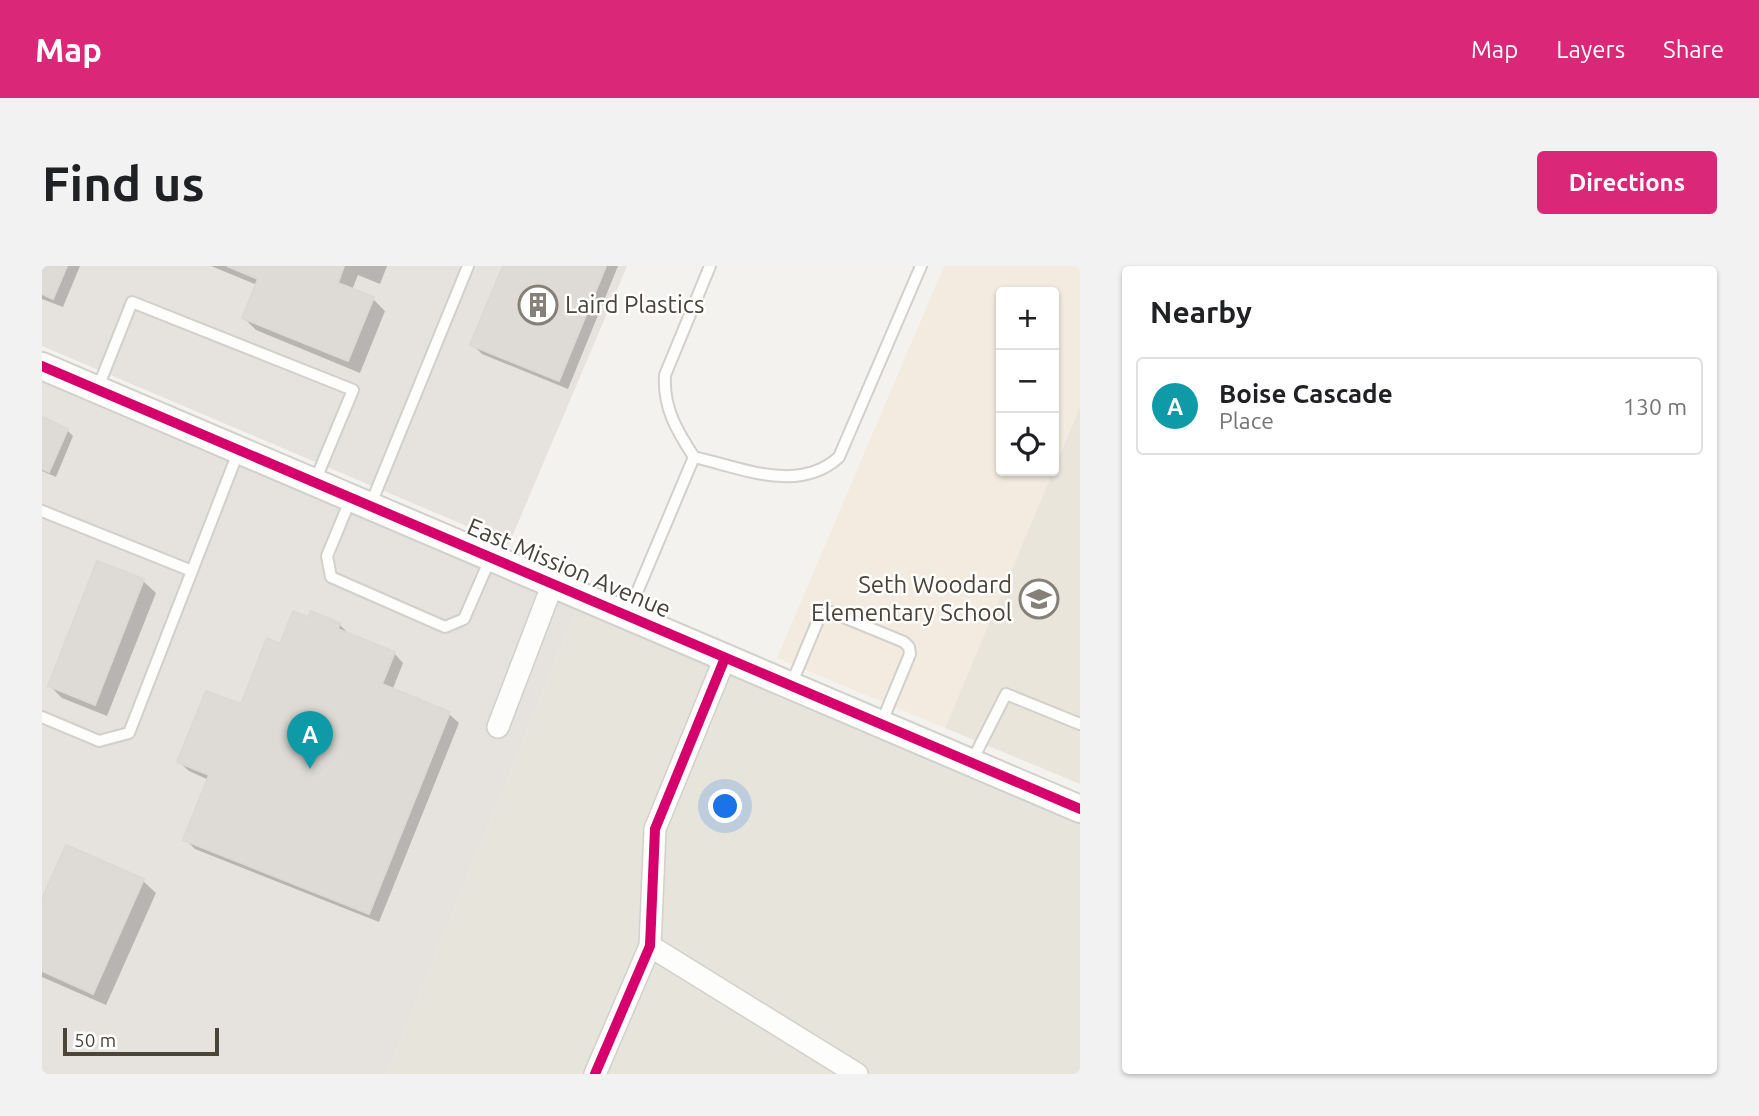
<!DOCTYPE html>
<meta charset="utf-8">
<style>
:root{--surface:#fff;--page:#f2f2f2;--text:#202124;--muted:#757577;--line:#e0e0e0;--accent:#db2777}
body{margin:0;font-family:Ubuntu,sans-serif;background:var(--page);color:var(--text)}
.controls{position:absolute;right:21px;top:21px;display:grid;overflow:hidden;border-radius:7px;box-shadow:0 2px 5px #0004}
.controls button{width:63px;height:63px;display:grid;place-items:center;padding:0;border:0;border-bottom:2px solid var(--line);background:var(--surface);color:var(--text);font:35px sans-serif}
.scale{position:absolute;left:21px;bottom:18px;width:156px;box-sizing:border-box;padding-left:7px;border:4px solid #4b4439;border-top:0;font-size:19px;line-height:24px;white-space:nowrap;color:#4b4439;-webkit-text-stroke:5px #fff;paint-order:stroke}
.you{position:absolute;left:684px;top:541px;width:24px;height:24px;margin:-18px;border:5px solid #fff;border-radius:50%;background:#1a73e8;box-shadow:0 0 0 10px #1a73e833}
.badge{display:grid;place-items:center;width:46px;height:46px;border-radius:50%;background:var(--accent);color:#fff;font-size:23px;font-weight:700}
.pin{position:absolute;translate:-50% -58px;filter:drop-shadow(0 2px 4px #0008)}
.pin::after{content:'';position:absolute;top:37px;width:24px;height:21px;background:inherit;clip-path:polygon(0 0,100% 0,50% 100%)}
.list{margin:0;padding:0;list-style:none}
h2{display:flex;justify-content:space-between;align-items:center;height:91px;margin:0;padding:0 28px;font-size:30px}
h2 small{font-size:23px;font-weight:400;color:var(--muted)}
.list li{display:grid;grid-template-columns:46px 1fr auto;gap:21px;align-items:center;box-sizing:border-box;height:98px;margin:0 14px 14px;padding:0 14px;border:2px solid var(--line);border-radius:7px}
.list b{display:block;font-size:26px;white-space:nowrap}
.list p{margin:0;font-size:23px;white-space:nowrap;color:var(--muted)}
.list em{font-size:23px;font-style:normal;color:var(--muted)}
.icon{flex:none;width:38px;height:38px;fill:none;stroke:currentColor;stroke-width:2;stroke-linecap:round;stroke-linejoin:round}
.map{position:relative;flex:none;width:1038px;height:808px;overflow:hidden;border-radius:7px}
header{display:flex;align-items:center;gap:42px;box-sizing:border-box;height:98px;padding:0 35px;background:var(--accent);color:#fff}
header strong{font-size:33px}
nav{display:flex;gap:38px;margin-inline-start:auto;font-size:24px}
.intro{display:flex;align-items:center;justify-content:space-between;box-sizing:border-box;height:168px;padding:0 42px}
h1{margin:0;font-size:49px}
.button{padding:18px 32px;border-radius:7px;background:var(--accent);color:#fff;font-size:24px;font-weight:700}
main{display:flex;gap:42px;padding:0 42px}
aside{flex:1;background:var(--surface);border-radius:7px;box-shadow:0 2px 5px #0004}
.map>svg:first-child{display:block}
.residential{fill:#e7e4dc}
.commercial{fill:#f3ebdf}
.industrial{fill:#e6e2de}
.education{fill:#eae5da}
.shadow{fill:#0003}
.building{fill:#dedbd6;stroke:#dcd9d4;stroke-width:2}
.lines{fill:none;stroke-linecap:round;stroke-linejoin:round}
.service-casing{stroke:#d2d0cb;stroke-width:14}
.minor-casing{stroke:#d2d0cb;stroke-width:24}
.tertiary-casing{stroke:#d2d0cb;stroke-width:30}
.service{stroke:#fdfdfc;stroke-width:10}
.minor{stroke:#fdfdfc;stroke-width:21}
.tertiary{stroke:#fdfdfc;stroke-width:26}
.cycleway-casing{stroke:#fff;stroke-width:15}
.cycleway{stroke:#d6006c;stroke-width:10}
.labels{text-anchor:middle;stroke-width:5;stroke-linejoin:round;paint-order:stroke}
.poi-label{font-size:24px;fill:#4b4439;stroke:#fff;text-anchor:start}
.street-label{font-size:24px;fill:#4b4439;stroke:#fff}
</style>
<header>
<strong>Map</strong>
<nav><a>Map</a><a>Layers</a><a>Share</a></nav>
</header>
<div class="intro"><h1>Find us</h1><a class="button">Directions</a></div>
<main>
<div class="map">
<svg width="1038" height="808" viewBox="0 0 1038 808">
<rect width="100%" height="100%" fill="#f4f2ee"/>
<!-- residential -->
<path class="residential" d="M 538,336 L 1038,555 L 1038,808 L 345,808 Z"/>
<!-- commercial -->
<path class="commercial" d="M 902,0 L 1038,0 L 1038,141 L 1012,203 L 1012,26 L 959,26 L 959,205 L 1011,205 L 903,462 L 735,392 Z"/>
<!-- industrial -->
<path class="industrial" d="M 0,0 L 585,0 L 467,278 L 0,80 Z
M 9,114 L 538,336 L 345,808 L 0,808 L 0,115 Z"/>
<!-- education -->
<path class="education" d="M 1038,141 L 1038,518 L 903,462 Z"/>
<!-- shadow -->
<path class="shadow" d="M 0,0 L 38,0 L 21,41 L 0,33 Z
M 169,0 L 345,0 L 338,18 L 316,9 L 310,24 L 331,33 L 343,45 L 318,107 L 214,64 L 202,52 L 215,19 Z
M 463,0 L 576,0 L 526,123 L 440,88 L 430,78 Z
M 0,153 L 25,164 L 31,170 L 14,211 L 0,205 Z
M 101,315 L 114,327 L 65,450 L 20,432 L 8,420 Z
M 267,353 L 297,358 L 307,368 L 352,387 L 361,397 L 350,425 L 407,448 L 417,457 L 337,656 L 153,583 L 143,573 L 167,514 L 147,505 L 137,496 L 200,441 L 239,380 Z
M 101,615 L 114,627 L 64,739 L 0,711 L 0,637 Z"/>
<!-- building -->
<path class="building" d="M 0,0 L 25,0 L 11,33 L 0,28 Z
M 185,0 L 302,0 L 296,17 L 332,31 L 306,95 L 200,52 L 216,13 Z
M 461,0 L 564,0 L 517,115 L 428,79 Z
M 0,151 L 26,163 L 7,206 L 0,203 Z
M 55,295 L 102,313 L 53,439 L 6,420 Z
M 251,345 L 266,351 L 269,345 L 298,357 L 296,363 L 353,386 L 340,418 L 408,446 L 327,648 L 141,574 L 167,509 L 135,496 L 164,425 L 199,438 L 225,372 L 238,378 Z
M 24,579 L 102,613 L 51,728 L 0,705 L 0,633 Z"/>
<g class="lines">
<defs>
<path id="service" d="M 668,0 L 623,109 C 621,142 635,165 652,191 C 700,202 757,228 797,191 L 879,0
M 55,124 L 90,36 L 311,124 L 273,215
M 309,232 L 285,290 L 289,311 L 403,361 L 422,353 L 448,293
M 328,240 L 426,0
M 0,245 L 150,305
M 585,350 L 652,191
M 749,419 L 777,352 L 789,346 L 862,376 L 867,381 L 868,388 L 839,458
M 0,451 L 57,475 L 87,467 L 197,184
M 929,497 L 964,428 L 1038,458"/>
<path id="minor" d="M 456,461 L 511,317
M 608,680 L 815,808
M 553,808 L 608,680 L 613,563 L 683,392"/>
<path id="tertiary" d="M 0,100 L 1038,543"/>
</defs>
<!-- service casing -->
<use href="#service" class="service-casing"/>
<!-- minor casing -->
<use href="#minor" class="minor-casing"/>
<!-- tertiary casing -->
<use href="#tertiary" class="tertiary-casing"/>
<!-- service -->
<use href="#service" class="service"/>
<!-- minor -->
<use href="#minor" class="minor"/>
<!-- tertiary -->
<use href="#tertiary" class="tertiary"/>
<defs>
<path id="cycleway" d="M 0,100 L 1038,543
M 553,808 L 608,680 L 613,563 L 683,392"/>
</defs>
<!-- cycleway casing -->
<use href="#cycleway" class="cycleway-casing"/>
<!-- cycleway -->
<use href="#cycleway" class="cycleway"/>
</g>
<!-- icons -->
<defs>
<symbol id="building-ring" viewBox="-11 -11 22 22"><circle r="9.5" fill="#fff" stroke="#868178" stroke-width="1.5"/><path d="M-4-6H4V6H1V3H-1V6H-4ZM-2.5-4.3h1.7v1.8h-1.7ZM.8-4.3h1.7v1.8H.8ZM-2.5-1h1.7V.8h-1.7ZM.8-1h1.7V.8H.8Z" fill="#868178"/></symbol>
<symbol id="school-ring" viewBox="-11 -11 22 22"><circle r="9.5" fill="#fff" stroke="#868178" stroke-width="1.5"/><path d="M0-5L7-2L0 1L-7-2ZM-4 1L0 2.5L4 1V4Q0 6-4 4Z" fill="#868178"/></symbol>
</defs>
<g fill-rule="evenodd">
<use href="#building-ring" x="474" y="17" width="44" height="44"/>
<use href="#school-ring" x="975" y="311" width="44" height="44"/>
</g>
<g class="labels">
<!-- poi labels -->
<g class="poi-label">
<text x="523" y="47">Laird Plastics</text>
<text x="970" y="327" text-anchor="end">Seth Woodard<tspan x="970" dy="28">Elementary School</tspan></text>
</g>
<!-- street labels -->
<g class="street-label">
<text transform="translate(527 302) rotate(23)" y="8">East Mission Avenue</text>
</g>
</g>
</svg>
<div class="controls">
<button>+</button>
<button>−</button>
<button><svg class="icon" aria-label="locate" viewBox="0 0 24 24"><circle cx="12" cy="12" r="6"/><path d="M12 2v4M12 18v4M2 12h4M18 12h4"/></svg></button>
</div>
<div class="scale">50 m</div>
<div class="you"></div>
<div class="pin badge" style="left:268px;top:503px;background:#0f9aa8">A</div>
</div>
<aside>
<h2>Nearby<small></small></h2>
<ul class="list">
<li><span class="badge" style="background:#0f9aa8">A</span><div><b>Boise Cascade</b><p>Place</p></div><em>130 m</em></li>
</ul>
</aside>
</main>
